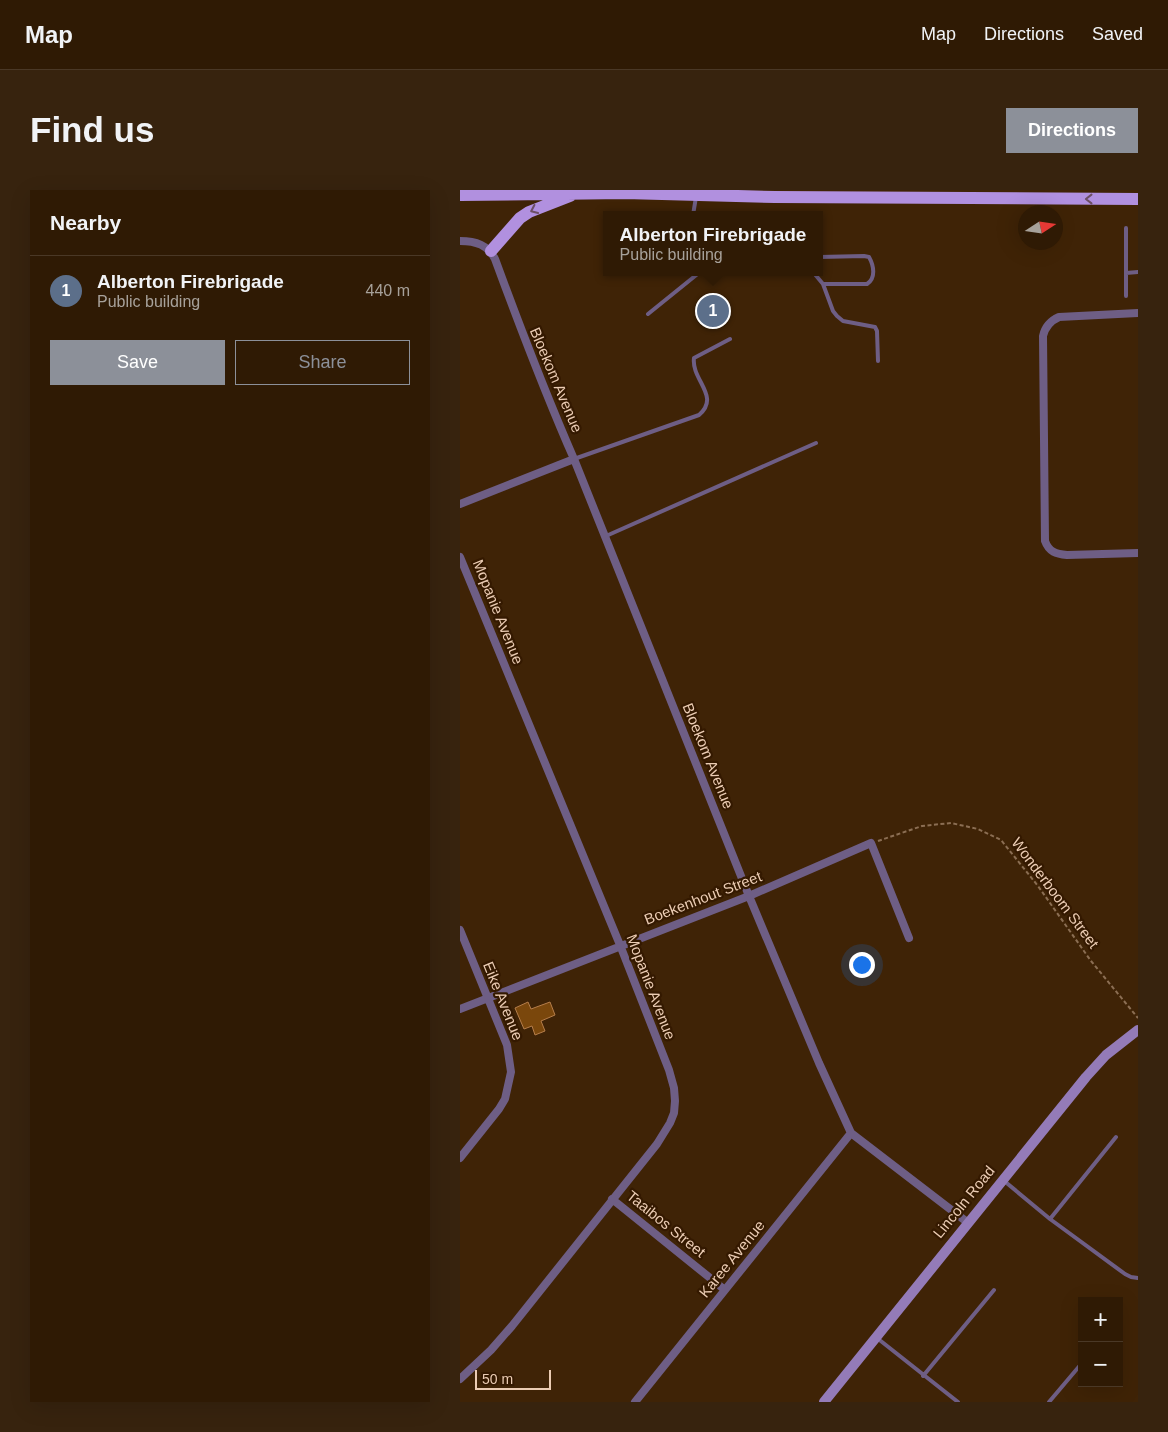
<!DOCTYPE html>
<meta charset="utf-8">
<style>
:root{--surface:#2f1a04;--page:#37230e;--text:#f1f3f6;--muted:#a7a19a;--line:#4a3826;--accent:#8c9099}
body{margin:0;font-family:Helvetica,sans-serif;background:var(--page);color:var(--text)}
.controls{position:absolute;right:15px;bottom:15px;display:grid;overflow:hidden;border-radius:0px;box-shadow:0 5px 20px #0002}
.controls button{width:45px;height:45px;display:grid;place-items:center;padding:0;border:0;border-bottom:1px solid var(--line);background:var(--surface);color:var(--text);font:25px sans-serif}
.compass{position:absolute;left:558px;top:15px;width:45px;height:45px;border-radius:50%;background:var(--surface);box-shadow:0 5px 20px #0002;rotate:78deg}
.scale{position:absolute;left:15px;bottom:12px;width:76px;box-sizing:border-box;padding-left:5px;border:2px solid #ebccb3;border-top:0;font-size:14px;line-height:18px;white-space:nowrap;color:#ebccb3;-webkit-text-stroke:4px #341900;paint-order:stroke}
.you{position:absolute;left:401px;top:774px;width:18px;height:18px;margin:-12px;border:4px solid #fff;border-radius:50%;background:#1a73e8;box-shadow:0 0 0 8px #1a73e833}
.badge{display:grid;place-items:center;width:32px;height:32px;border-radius:50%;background:var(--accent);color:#fff;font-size:16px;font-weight:700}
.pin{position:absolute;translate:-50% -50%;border:2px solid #fff;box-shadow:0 1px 5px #0006}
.popup{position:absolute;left:143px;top:21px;width:220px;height:65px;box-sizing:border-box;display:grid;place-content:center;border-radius:0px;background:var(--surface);filter:drop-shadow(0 1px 4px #0005);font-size:16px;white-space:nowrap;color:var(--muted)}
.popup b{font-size:19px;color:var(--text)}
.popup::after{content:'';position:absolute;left:50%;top:100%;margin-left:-10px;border:10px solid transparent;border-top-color:var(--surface)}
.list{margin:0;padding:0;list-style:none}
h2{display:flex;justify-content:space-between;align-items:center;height:65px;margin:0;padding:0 20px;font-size:21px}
h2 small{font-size:16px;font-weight:400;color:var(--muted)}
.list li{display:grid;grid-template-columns:32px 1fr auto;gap:15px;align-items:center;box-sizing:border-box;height:70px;padding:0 20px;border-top:1px solid var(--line)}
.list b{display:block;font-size:19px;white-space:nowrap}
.list p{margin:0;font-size:16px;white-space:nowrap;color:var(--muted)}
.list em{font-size:16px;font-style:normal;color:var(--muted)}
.actions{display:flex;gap:10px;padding:15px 20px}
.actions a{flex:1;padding:11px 0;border:1px solid var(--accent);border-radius:0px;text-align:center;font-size:18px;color:var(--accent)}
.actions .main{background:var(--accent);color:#fff}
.map{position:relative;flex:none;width:678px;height:1212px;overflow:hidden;border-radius:0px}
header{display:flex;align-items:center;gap:30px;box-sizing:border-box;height:70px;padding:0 25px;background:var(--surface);border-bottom:1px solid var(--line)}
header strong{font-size:24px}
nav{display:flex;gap:28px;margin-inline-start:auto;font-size:18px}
.intro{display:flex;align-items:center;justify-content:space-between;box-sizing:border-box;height:120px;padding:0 30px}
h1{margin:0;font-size:35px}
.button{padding:12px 22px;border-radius:0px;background:var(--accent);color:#fff;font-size:18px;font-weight:700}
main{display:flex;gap:30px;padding:0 30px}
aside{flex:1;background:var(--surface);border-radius:0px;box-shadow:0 5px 20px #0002}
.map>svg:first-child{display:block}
.building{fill:#7a470c;stroke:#b57d4a}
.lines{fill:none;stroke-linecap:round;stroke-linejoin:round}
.path{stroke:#8b6e53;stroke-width:2;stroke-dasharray:4 2.5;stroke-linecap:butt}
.lane{stroke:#6e5e85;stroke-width:4}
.street{stroke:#6e5e85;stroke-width:8}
.secondary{stroke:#947bb8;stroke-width:10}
.primary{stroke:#b190df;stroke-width:12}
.oneway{stroke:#6c4f64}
.labels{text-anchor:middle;stroke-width:4.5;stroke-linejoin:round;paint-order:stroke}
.street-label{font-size:15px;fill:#ebccb3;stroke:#341900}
</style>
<header>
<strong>Map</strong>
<nav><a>Map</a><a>Directions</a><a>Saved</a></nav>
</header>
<div class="intro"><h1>Find us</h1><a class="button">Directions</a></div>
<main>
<aside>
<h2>Nearby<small></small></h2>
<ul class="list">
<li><span class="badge" style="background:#5c6f8a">1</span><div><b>Alberton Firebrigade</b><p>Public building</p></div><em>440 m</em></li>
</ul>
<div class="actions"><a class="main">Save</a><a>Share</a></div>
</aside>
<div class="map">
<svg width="678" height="1212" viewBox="0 0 678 1212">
<rect width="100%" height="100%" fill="#3f2306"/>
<!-- building -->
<path class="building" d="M 68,812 L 71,819 L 90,812 L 95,825 L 81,831 L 85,841 L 75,845 L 72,836 L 64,839 L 55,818 Z"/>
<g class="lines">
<!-- path -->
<path class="path" d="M 418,651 L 462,636 L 491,633 L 518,639 L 541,650 L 578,696 L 631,771 L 678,828"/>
<!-- lane -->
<path class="lane" d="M 233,25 L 236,7
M 666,38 L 666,106
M 359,67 L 404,66 L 409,67 C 414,76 416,88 407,94 L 363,94
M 353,82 L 363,94 L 373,121 L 377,126 L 383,131 L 415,137 L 417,141 L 418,171
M 666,83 L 678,82
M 188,124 L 240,82
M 114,269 L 239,225 C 261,206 231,190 234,168 L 270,149
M 146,346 L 356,253
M 543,990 L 590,1029 L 665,1084 L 671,1087 L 678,1088
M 590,1029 L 656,947
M 417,1148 L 498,1212
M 463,1186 L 534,1100
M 589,1212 L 622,1173"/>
<!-- street -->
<path class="street" d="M 0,51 C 16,51 28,55 35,69 C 60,137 85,203 114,269 L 289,706 L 359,873 L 391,943 L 507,1032
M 678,123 L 599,127 C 590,131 585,137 583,146 L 585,351 C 589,362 596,364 607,365 L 678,363
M 0,314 L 114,269
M 0,367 L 160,755 L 209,880 L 214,898 L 215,911 L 214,923 L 210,933 L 197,954 L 52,1136 L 31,1160 L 0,1189
M 0,740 L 47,855 L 51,882 L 45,909 L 39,919 L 0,968
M 0,819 L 289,706 L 411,653 L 449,748
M 152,1009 L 265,1100
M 175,1212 L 391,943"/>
<!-- secondary -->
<path class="secondary" d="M 364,1212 L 626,887 L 646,865 L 678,840"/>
<!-- primary -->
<path class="primary" d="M 0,5 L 165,3 L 315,7 L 678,9
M 31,61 L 60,28 L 69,22 L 110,6"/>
</g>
<!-- one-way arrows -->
<defs><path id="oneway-chevron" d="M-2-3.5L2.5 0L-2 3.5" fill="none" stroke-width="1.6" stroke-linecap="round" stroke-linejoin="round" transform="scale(1.25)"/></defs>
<g class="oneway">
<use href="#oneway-chevron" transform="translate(629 9) rotate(-180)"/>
<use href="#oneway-chevron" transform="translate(74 20) rotate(155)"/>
</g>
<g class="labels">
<!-- street labels -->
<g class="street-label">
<text transform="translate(96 190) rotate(67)" y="5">Bloekom Avenue</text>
<text transform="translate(38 422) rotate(68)" y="5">Mopanie Avenue</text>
<text transform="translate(248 566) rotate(68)" y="5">Bloekom Avenue</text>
<text transform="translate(595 703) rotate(53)" y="5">Wonderboom Street</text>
<text transform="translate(243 708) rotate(-21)" y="5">Boekenhout Street</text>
<text transform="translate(191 797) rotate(69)" y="5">Mopanie Avenue</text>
<text transform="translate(43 811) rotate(68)" y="5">Eike Avenue</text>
<text transform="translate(504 1012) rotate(-51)" y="5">Lincoln Road</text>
<text transform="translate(206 1034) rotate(39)" y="5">Taaibos Street</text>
<text transform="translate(272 1069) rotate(-51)" y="5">Karee Avenue</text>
</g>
</g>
</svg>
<div class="controls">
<button>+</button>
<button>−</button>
</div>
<svg class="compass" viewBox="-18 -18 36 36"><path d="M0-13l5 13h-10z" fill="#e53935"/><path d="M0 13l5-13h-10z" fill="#a7a19a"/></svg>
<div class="scale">50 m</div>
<div class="you"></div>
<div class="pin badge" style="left:253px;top:121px;background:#5c6f8a">1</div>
<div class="popup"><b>Alberton Firebrigade</b>Public building</div>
</div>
</main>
